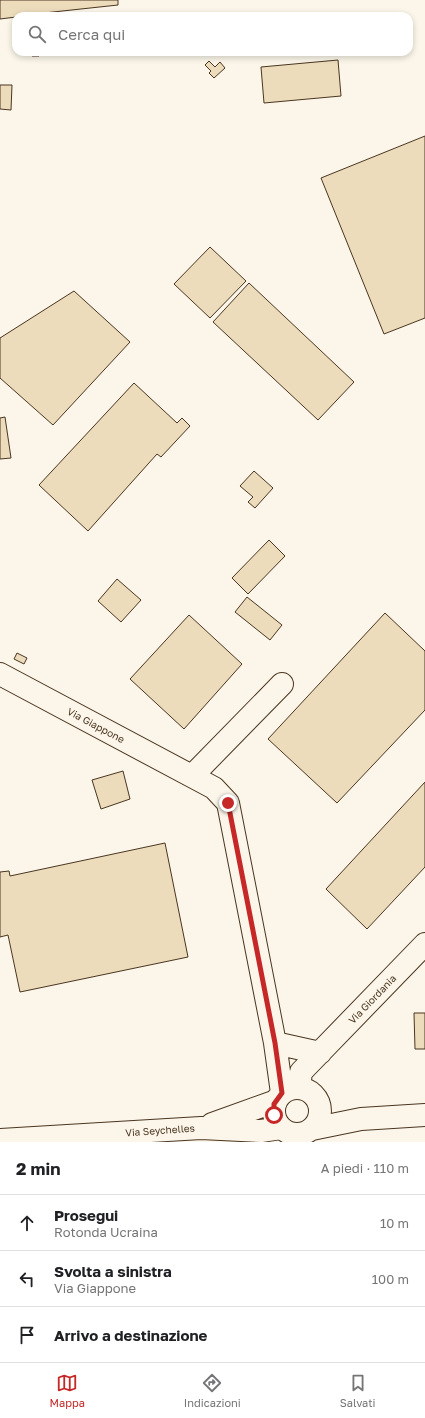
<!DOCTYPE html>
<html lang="it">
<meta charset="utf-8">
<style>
:root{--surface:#fff;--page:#f2f2f2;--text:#202124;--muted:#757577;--line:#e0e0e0;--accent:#c62828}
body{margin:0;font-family:"Golos Text",sans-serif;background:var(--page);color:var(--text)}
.stop{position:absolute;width:12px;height:12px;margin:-9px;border:3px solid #c62828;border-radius:50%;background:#fff}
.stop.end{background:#c62828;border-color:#fff;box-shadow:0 1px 4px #0008}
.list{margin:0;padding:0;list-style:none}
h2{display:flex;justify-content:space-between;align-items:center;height:52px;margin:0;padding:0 16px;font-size:17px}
h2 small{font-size:13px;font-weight:400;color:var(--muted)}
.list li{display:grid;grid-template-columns:26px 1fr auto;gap:12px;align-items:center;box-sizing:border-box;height:56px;padding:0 16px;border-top:1px solid var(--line)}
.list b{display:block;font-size:15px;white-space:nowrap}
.list p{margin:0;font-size:13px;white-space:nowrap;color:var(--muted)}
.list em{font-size:13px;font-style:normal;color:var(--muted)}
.icon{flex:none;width:22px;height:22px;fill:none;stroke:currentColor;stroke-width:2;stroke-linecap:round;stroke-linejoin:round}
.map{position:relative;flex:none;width:425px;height:1142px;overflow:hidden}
.search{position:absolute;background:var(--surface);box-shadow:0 2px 6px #0003;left:12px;right:12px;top:12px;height:44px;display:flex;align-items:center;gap:10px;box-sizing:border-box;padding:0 14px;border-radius:12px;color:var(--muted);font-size:15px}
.sheet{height:220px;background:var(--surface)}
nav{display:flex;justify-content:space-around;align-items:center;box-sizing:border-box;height:56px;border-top:1px solid var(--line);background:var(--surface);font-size:11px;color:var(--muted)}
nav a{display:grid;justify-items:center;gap:2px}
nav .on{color:var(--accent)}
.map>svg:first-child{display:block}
.building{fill:#ecdcbc;stroke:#4a3520}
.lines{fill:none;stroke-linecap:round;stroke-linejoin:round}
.minor-casing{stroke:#4a3520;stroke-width:24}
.minor{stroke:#fbf6e9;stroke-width:22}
.route{stroke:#c62828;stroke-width:5}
.labels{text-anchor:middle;stroke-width:3;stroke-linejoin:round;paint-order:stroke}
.street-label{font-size:10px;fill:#4a3520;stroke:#fbf6e9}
</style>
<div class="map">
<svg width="425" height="1142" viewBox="0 0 425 1142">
<rect width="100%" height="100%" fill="#fbf6e9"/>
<!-- building -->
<path class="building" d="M 0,0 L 118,0 L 118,5 L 16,16 L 16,17 L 0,19 Z
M 32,52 L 40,52 L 39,56 L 32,56 Z
M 338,60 L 341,96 L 264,103 L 261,67 Z
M 209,61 L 215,67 L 220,62 L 225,68 L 214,78 L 209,73 L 211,71 L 205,65 Z
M 0,85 L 12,85 L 11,110 L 0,109 Z
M 425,136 L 425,318 L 384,334 L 321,178 Z
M 210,247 L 246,281 L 210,318 L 174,284 Z
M 249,283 L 354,382 L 318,420 L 213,322 Z
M 74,291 L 130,342 L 53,425 L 0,378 L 0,338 Z
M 134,383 L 177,423 L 182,418 L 190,426 L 161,457 L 157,454 L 88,531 L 39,485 Z
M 5,417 L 11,458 L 0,459 L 0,418 Z
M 254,471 L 273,488 L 255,508 L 248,502 L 253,497 L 240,486 Z
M 269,540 L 285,556 L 248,594 L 232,578 Z
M 117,579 L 141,600 L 121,622 L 98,601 Z
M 247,597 L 282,625 L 270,640 L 235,612 Z
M 385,613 L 425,651 L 425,710 L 337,803 L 268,739 Z
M 189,615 L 242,664 L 184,729 L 130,679 Z
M 17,653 L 27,658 L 24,664 L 14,659 Z
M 123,771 L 130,799 L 101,809 L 92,780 Z
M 425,782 L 425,867 L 367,929 L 326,889 Z
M 165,843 L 188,957 L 20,992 L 8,935 L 0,937 L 0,872 L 9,871 L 10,876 Z
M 414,1013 L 425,1013 L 425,1049 L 415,1049 Z"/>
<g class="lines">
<defs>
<path id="minor" d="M 0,674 L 214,788 L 228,803 L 275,1043 L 282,1093
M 192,776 L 282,684
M 275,1043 L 320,1053
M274 1111a23 23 0 1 1 46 0a23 23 0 1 1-46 0Z
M 299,1088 L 301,1072 L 425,944
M 212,1124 L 276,1101
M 312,1129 L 361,1119 L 425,1115
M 0,1140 L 201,1128 L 261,1131 L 281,1128"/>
</defs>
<!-- minor casing -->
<use href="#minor" class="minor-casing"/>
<!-- minor -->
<use href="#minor" class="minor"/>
</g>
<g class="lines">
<!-- route -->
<path class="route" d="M 228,803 L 275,1043 L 282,1093 L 274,1104 L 274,1115"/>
</g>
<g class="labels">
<!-- street labels -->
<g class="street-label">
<text transform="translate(96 725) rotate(28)" y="4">Via Giappone</text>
<text transform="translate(372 999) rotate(-46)" y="4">Via Giordania</text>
<text transform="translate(160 1130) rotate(-4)" y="4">Via Seychelles</text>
</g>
</g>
</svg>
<div class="stop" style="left:274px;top:1115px"></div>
<div class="stop end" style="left:228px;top:803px"></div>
<div class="search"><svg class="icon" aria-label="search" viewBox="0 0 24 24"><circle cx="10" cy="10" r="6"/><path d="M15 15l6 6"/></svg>Cerca qui</div>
</div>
<section class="sheet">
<h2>2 min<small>A piedi · 110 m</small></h2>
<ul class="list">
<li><svg class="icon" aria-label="ahead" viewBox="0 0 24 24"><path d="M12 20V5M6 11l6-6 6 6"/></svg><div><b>Prosegui</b><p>Rotonda Ucraina</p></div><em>10 m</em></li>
<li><svg class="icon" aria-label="left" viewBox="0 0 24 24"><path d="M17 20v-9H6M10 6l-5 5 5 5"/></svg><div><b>Svolta a sinistra</b><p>Via Giappone</p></div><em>100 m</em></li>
<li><svg class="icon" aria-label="arrive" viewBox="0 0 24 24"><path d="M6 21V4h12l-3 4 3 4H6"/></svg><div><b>Arrivo a destinazione</b></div></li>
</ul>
</section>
<nav>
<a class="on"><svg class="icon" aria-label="map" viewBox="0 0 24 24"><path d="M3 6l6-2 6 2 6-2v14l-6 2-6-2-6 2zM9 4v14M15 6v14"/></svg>Mappa</a>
<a><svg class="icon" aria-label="directions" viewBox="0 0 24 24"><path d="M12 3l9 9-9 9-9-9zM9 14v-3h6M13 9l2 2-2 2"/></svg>Indicazioni</a>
<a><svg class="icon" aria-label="saved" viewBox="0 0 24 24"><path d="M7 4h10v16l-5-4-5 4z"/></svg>Salvati</a>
</nav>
